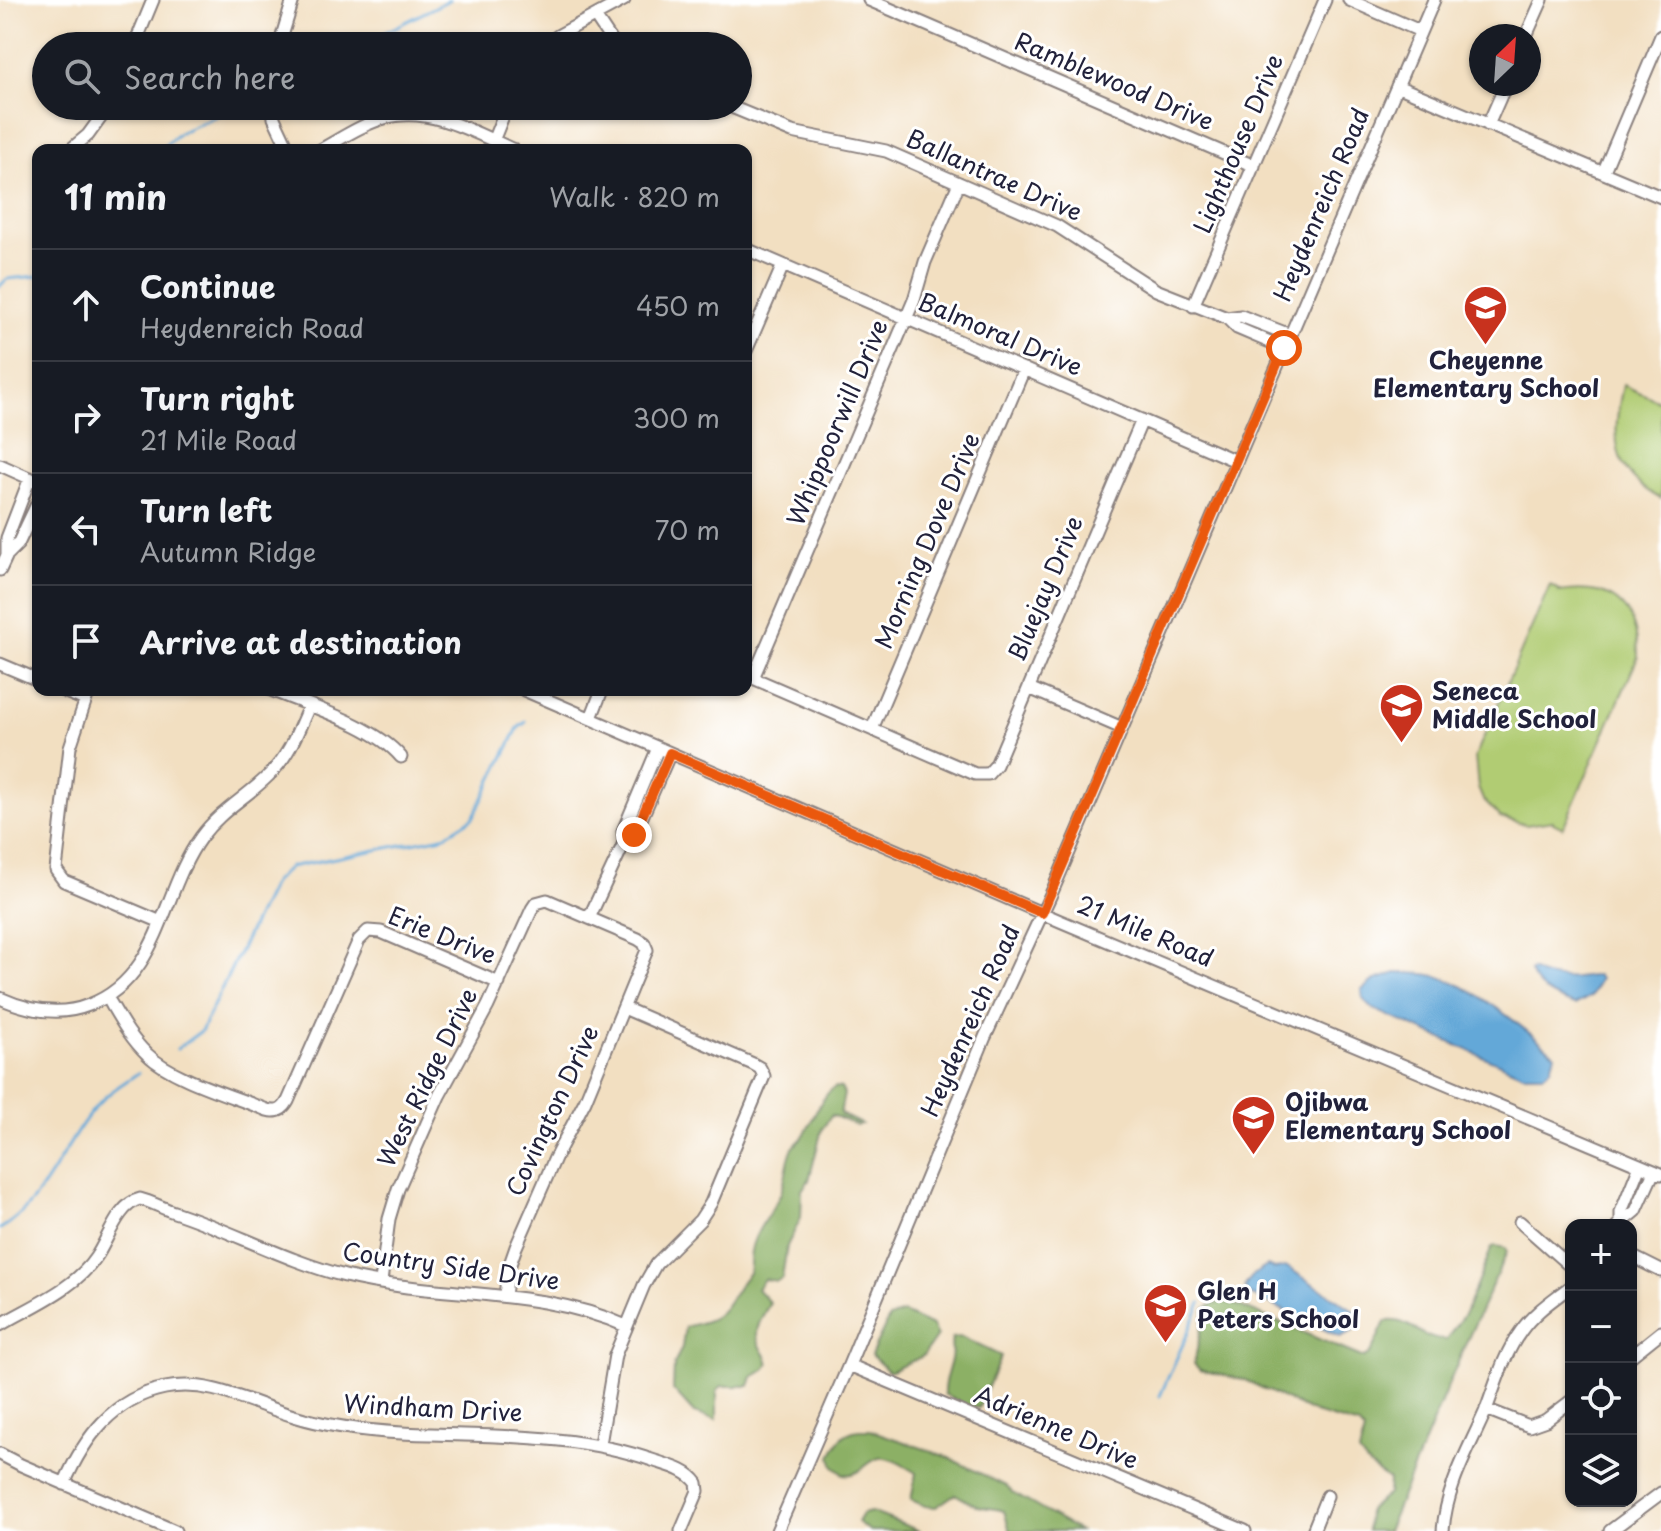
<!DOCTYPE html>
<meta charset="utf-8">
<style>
:root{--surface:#171b24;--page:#242831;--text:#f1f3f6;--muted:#9ea1a6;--line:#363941}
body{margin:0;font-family:"Playpen Sans",sans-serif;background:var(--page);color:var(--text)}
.controls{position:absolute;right:24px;bottom:24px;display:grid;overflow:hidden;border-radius:16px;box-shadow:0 2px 6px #0004}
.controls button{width:72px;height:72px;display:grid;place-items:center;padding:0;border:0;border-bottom:2px solid var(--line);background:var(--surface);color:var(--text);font:40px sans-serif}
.compass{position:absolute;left:1469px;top:24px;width:72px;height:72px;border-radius:50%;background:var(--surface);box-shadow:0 2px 6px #0004;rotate:25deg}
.stop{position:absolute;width:24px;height:24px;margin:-18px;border:6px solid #ea580c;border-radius:50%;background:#fff}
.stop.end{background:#ea580c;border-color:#fff;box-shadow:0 2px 8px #0008}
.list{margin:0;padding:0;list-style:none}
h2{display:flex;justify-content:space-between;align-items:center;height:104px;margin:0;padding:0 32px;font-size:34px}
h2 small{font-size:26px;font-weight:400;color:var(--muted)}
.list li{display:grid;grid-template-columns:52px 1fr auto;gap:24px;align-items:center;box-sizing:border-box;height:112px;padding:0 32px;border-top:2px solid var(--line)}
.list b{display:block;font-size:30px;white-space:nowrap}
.list p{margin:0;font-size:26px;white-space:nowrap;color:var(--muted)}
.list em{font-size:26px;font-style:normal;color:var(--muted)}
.icon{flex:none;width:44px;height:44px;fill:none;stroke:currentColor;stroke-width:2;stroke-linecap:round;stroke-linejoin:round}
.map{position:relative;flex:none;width:1661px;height:1531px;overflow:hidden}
.search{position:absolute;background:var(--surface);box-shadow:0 2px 6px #0004;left:32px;top:32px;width:720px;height:88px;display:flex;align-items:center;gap:20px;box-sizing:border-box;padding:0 28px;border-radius:44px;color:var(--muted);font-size:30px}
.panel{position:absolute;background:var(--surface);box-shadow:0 2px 6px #0004;left:32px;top:144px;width:720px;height:552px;border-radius:16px}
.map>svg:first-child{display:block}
.green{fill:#b1cc73;stroke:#6a7757;stroke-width:2}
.forest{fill:#8cb065;stroke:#576950;stroke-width:2}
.water{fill:#63a8d8;stroke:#42658a;stroke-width:2}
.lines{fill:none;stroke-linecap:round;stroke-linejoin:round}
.stream{stroke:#63a8d8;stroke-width:3}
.minor-casing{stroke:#8a807e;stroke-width:15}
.minor{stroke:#fff;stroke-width:11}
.route{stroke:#ea580c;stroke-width:10}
.labels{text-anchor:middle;stroke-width:6;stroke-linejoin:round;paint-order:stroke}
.street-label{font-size:24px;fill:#22223b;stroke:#fff}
.poi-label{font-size:24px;font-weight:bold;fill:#22223b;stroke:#fff;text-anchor:start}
</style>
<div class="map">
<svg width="1661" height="1531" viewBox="0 0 1661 1531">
<rect width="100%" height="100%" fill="#fff"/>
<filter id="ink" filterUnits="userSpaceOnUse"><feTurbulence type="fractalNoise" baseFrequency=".0125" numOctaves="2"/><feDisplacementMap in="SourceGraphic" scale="16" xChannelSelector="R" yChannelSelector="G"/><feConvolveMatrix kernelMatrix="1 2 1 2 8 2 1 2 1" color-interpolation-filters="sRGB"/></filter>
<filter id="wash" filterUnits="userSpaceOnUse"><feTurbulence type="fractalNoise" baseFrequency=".006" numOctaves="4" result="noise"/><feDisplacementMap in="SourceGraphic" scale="32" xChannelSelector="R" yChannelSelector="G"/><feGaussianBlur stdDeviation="1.8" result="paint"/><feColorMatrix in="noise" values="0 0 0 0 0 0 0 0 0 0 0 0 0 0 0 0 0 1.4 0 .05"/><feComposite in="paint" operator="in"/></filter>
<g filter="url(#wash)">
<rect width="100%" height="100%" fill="#f2dfc1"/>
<!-- green -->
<path class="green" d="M 1623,385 L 1661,402 L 1661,499 C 1609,471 1612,437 1623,385 Z
M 1550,585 L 1560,590 L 1559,592 C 1610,584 1638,604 1638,657 L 1563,828 L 1553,823 L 1553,821 L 1526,825 L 1500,817 L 1483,800 L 1478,788 L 1475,757 Z"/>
<!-- forest -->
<path class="forest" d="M 835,1087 L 841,1088 L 844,1094 L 840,1114 L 861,1124 L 856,1125 L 832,1115 L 822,1129 L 809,1180 L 802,1190 L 801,1218 L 787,1246 L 782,1278 L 777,1281 L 764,1279 L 757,1289 L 770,1303 C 764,1313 757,1324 757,1335 C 757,1347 771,1358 768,1365 C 766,1371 757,1374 752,1377 L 749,1386 L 722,1386 L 717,1390 L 717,1420 L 694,1413 L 673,1390 L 674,1365 L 682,1347 L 685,1327 C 694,1324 703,1323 711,1319 C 729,1310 735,1286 749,1273 C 751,1264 749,1254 753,1243 C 759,1225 772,1211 780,1195 C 786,1182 786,1166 791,1152 C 793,1146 798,1143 802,1138 C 813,1123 818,1098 835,1087 Z
M 1496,1246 L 1506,1248 L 1507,1252 L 1466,1343 L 1387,1531 L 1367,1531 L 1368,1510 L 1388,1494 L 1389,1480 L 1369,1466 L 1359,1453 L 1364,1432 L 1359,1426 L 1315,1413 L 1245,1380 L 1200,1370 L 1194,1364 L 1205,1309 L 1214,1303 L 1225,1302 L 1240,1306 L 1364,1358 L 1370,1354 L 1385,1322 C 1408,1315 1422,1342 1446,1340 L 1466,1311 L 1492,1247 Z
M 903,1313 L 932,1326 L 937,1336 L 923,1356 L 889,1372 L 871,1355 L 889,1318 Z
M 961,1337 L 1001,1356 L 979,1408 L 965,1405 L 944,1394 C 943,1381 949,1371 951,1359 C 953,1351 950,1345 952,1338 Z
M 859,1430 L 870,1430 L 945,1456 L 1006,1486 L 1013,1493 L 1079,1531 L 1010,1531 L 1004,1511 C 996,1508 991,1509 982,1507 C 973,1505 964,1499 955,1494 L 936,1507 L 925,1506 L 911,1500 L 916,1473 C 906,1467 890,1456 879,1458 C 865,1462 860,1477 843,1474 L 834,1467 L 831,1457 C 837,1442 842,1432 859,1430 Z
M 871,1512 L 920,1531 L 870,1531 L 857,1522 L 862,1514 Z"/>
<!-- water -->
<path class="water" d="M 1532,970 C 1550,982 1577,979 1597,975 L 1600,979 L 1591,996 L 1575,1005 C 1557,999 1537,991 1530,972 Z
M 1396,973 C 1413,973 1430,973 1446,979 C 1481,992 1526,1030 1555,1054 L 1551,1068 L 1544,1074 L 1523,1074 L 1373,1009 L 1363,999 L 1362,990 L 1373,981 Z
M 1267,1266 L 1275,1269 L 1287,1267 L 1355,1311 L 1357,1318 L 1353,1331 L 1340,1337 L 1247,1293 L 1245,1286 L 1253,1275 Z"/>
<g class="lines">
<!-- stream -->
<path class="stream" d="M 358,46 L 449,0
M 160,150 L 179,133 L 238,106
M 0,286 L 7,279 L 38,276
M 177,1049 L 201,1031 L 273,883 L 289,867 L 443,837 L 473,818 L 518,728 L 526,722
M 0,1229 C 46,1204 66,1135 103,1099 C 113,1089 127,1081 138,1073
M 1160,1396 L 1201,1303"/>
</g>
</g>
<g filter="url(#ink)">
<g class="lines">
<defs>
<path id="minor" d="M 869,0 L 1254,166
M 1349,0 L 1420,31
M 595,16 L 615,46
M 1526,36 L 1542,0
M 134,46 L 153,0
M 279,46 L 293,0
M 544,46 L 559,35 L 624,0
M 1397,86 L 1661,197
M 273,106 L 274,118 L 289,150
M 729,106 L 792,132 L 886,151 L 1057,226 L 1156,290 L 1227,318 L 1237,328 L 1284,348
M 1488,125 L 1506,84
M 493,141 L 507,106
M 70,150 L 88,135 L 109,106
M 320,150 C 342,138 364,123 388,117 C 433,107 475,133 514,150
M 1603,173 L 1661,36
M 746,249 L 1236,461
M 1193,306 L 1325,0
M 1227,318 L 1241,316 L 1290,335
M 746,351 L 783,265
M 0,465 L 38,482
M 7,555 L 7,538 L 30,478
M 0,570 L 7,555 L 18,544 L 38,502
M 0,664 L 38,680
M 746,675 L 975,774 L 988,774 L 996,765 L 1142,420
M 753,678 L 914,300 L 925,262 L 959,183
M 1029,688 L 1122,728
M 61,690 L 85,700
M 89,690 L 70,747 L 56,870 L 64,881 L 161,922
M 271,690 C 311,707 374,725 401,757
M 524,690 L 1060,921 L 1661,1174
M 591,718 L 602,690
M 872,729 L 1024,369
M 624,843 L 623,831 L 658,748
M 589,918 L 624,843 L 634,835 L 670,753
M 107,997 C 119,1017 130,1038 147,1054 C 172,1079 233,1096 267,1110 C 277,1113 283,1110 288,1101 L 359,940 L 368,931 L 381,932 L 499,983
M 0,998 C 29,1011 59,1017 89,1005 C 161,978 161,892 201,837 C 220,811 247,797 269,775 C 289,756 298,731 309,706
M 1520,1222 L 1571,1267
M 1621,1223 L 1621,1212 L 1640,1165
M 1619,1225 L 1636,1211 L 1654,1171
M 1631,1256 L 1661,1271
M 381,1282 L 389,1219 L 398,1189 L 439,1096 L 488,1006 L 532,909 L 536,903 L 547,900 L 638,939 L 644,943 L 647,950 L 585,1101 L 555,1158 L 516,1247 L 508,1270 L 505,1296
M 0,1325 C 32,1306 75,1289 96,1257 C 108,1240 118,1204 140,1199 C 152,1202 162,1208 174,1212 C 232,1231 286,1261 345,1276 C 438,1299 537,1286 626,1326
M 1631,1356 L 1661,1332
M 849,1365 L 1245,1531
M 1486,1409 L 1529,1426 L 1546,1420 L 1571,1401
M 600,1444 L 615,1355 L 644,1285 L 656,1264 L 700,1220 L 711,1203 L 764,1076 L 760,1068 L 753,1064 L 624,1008
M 0,1454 L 21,1465 L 175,1531
M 64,1484 C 84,1438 113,1398 165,1388 C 212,1379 251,1404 294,1416 C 329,1427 366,1431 402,1433 C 489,1437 573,1432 655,1461 C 670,1466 688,1470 697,1483 L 698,1491 L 681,1531
M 777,1531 L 849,1365 L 985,1037 L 1052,892 L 1434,0
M 1313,1531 L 1327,1496
M 1443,1531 C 1446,1487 1469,1449 1486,1410 C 1496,1383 1504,1354 1521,1331 C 1534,1312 1553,1300 1571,1286
M 1610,1531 L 1661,1493"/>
</defs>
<!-- minor casing -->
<use href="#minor" class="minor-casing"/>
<!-- minor -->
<use href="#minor" class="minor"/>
</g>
</g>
<g class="lines" filter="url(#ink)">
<!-- route -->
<path class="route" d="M 634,835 L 670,753 L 1042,913 L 1284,348"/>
</g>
<!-- icons -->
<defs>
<symbol id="school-pin" viewBox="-11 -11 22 30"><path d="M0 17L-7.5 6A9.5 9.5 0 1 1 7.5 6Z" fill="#c8321e" stroke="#fff"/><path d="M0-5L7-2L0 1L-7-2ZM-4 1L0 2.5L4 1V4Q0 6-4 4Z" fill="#fff"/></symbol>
</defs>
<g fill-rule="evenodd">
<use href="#school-pin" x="1460" y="282" width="51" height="69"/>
<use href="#school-pin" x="1376" y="680" width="51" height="69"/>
<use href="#school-pin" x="1228" y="1092" width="51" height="69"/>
<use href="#school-pin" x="1140" y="1280" width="51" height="69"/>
</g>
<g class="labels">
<!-- street labels -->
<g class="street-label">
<text transform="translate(1114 82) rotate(23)" y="8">Ramblewood Drive</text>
<text transform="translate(1239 144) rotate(-67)" y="8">Lighthouse Drive</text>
<text transform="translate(994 176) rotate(24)" y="8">Ballantrae Drive</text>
<text transform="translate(1322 205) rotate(-67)" y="8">Heydenreich Road</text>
<text transform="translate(1000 335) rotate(23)" y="8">Balmoral Drive</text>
<text transform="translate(838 423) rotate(-67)" y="8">Whippoorwill Drive</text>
<text transform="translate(928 541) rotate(-67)" y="8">Morning Dove Drive</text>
<text transform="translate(1046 589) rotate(-67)" y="8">Bluejay Drive</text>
<text transform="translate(1145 932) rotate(23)" y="8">21 Mile Road</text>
<text transform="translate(442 936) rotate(22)" y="8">Erie Drive</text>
<text transform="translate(971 1021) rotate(-66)" y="8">Heydenreich Road</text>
<text transform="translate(428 1078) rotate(-64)" y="8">West Ridge Drive</text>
<text transform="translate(553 1111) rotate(-65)" y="8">Covington Drive</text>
<text transform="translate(451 1267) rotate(8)" y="8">Country Side Drive</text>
<text transform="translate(433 1409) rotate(3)" y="8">Windham Drive</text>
<text transform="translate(1056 1428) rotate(23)" y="8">Adrienne Drive</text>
</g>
<!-- poi labels -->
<g class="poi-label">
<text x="1486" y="369" text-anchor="middle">Cheyenne<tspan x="1486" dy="28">Elementary School</tspan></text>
<text x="1432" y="700">Seneca<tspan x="1432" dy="28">Middle School</tspan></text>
<text x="1285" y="1111">Ojibwa<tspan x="1285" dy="28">Elementary School</tspan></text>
<text x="1197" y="1300">Glen H<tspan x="1197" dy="28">Peters School</tspan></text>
</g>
</g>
</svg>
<div class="controls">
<button>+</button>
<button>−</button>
<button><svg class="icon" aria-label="locate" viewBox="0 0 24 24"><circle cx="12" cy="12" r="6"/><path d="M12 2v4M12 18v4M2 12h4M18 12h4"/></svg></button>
<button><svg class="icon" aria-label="layers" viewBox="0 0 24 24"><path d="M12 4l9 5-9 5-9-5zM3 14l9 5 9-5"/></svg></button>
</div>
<svg class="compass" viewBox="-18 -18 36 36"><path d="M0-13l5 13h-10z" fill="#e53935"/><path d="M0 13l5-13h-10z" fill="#9ea1a6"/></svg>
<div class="stop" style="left:1284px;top:348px"></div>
<div class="stop end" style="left:634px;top:835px"></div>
<div class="search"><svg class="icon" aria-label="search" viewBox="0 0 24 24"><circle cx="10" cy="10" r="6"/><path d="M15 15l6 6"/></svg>Search here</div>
<section class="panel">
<h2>11 min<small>Walk · 820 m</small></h2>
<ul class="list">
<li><svg class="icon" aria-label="ahead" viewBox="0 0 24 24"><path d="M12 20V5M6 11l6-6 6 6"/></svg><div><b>Continue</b><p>Heydenreich Road</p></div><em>450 m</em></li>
<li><svg class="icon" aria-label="right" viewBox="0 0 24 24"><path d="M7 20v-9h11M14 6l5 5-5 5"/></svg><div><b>Turn right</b><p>21 Mile Road</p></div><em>300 m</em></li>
<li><svg class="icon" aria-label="left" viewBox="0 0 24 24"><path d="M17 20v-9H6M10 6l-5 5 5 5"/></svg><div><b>Turn left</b><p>Autumn Ridge</p></div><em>70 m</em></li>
<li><svg class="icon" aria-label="arrive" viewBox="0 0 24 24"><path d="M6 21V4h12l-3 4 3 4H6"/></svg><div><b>Arrive at destination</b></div></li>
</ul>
</section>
</div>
